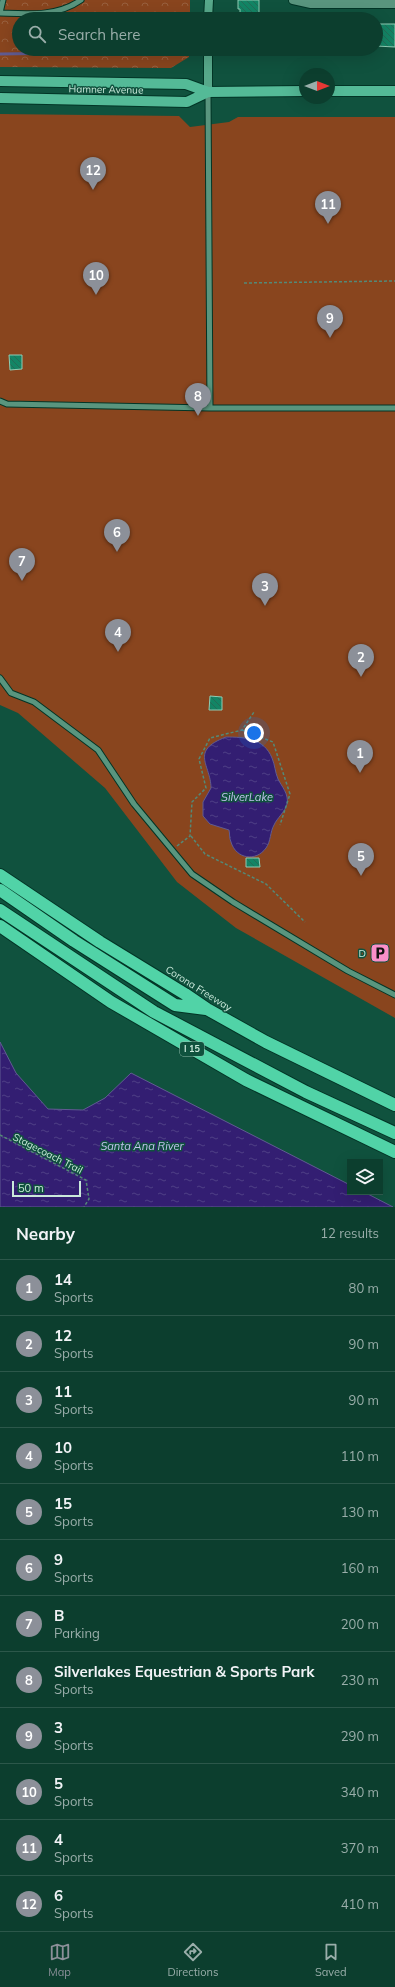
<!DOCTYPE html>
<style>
:root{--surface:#0c3e2e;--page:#154536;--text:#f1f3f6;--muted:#9aaeaa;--line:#2c574a;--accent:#8c9099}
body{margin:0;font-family:Mulish,sans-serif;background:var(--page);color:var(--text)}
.controls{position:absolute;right:12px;bottom:12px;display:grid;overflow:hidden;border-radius:0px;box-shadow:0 4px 16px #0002}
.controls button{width:36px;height:36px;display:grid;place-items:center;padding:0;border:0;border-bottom:1px solid var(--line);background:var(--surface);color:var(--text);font:20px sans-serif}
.compass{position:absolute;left:299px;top:68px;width:36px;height:36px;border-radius:50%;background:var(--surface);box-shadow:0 4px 16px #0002;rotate:90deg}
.scale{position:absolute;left:12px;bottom:10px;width:69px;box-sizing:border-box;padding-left:4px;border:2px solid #cae9db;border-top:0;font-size:11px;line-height:14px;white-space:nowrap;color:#cae9db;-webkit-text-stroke:3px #10523e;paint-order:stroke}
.you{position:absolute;left:254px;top:733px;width:14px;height:14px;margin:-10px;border:3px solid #fff;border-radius:50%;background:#1a73e8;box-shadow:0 0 0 6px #1a73e833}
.badge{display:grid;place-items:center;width:26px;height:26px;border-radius:50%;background:var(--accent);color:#fff;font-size:13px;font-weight:700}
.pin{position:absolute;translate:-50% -33px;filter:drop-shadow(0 1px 2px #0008)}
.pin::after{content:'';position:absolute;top:21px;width:14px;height:12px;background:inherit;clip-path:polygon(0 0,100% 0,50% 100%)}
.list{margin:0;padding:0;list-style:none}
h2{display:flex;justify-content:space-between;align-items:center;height:52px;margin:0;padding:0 16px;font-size:17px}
h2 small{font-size:13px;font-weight:400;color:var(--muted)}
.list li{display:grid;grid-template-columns:26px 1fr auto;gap:12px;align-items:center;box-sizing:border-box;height:56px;padding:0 16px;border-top:1px solid var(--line)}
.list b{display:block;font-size:15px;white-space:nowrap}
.list p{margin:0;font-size:13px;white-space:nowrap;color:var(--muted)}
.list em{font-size:13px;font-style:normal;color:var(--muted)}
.icon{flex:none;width:22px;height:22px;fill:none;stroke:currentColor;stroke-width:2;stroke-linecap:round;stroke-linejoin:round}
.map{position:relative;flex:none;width:395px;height:1207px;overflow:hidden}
.search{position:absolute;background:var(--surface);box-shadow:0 4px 16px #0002;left:12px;right:12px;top:12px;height:44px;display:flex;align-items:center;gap:10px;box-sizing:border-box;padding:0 14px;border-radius:22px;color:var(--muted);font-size:15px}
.sheet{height:724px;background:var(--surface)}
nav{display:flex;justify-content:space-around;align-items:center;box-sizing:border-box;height:56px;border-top:1px solid var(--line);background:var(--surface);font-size:11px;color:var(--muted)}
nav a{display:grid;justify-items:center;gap:2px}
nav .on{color:var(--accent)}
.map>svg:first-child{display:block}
.park{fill:url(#park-crowns)}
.garden{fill:#89451e}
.water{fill:url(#water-ripples);stroke:#605b92}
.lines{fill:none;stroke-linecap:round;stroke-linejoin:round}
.stream{stroke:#605b92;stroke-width:3}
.building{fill:url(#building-back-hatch);stroke:#8fcdb4}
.lane-casing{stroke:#023526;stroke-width:7}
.street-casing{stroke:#023526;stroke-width:10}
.secondary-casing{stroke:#023526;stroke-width:10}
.primary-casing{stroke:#023526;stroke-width:12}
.highway-casing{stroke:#023526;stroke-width:14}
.path{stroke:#548977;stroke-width:1.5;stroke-dasharray:3 2;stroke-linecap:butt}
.lane{stroke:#59957e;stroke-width:5}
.street{stroke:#59957e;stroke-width:8}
.secondary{stroke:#57a88a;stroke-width:8}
.primary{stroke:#54ba97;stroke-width:10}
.highway{stroke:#51d3a7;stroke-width:12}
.labels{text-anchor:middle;stroke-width:3;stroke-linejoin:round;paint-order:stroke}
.shield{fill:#10523e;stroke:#92bcac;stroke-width:1}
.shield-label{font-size:9px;font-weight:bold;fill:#cae9db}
.street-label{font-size:10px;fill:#cae9db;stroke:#10523e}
.poi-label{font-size:10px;fill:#cae9db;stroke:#10523e;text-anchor:end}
.water-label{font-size:11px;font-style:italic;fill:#c4c2f1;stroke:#10523e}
</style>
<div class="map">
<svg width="395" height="1207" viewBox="0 0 395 1207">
<defs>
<pattern id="park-crowns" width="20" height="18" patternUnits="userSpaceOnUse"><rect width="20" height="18" fill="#89451e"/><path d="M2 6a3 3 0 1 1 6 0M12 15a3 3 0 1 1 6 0" fill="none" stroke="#98603e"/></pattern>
<pattern id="water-ripples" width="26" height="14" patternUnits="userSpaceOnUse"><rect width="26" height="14" fill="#331e72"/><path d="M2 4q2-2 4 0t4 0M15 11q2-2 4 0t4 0" fill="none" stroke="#4f3f86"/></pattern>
<pattern id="building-back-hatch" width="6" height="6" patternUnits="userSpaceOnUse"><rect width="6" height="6" fill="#138565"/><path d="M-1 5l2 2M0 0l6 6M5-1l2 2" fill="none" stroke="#246c57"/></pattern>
</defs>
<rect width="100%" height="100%" fill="#10523e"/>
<!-- park -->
<path class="park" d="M 0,0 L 190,0 L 190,19 L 19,19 L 19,49 L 189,49 L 189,57 L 171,68 L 0,67 Z"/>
<!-- garden -->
<path class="garden" d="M 0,114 L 179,116 L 190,127 L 229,122 L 238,117 L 395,117 L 395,1018 L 236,928 L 177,882 L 105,788 L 18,713 L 0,705 Z"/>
<!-- water -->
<path class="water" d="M 226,737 C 244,737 264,738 272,758 C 275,765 275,772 278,779 C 282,787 289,794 287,804 C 285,812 277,818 274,825 C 270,832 271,841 266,848 C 256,862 236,859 231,842 C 229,838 230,834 229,830 L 210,824 L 203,816 L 203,802 L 211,788 C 211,765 189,751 226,737 Z
M 0,1042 L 16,1073 L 48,1109 L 83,1110 L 105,1098 L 131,1073 L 350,1185 L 350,1192 L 364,1192 L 393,1207 L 0,1207 Z"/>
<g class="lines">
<!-- stream -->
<path class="stream" d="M 0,54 L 69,53"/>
</g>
<!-- building -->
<path class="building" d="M 238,0 L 259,0 L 259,13 L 240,13 L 240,9 L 238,9 Z
M 376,24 L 395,24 L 395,47 L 376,46 Z
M 9,355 L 22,355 L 22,369 L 10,370 Z
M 210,696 L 222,697 L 222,710 L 209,710 Z
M 246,858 L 259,858 L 260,867 L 246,867 Z"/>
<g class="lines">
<defs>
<path id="lane" d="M 0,13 C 28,14 57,17 81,0
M 0,13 L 3,0
M 208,92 L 210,408 L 395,408
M 0,401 L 7,404 L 210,408
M 0,678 L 11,693 L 34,702 L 98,750 L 134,804 L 192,874 L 233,902 L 348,971 L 395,995"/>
<path id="street" d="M 293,0 L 311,4 L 395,4"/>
<path id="secondary" d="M 208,19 L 209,0
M 208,92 L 208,49"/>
<path id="primary" d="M 0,81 L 186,84 L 208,92 L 305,91
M 329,91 L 395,91
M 0,98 L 187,102 L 208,92"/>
<path id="highway" d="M 0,875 L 100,942 L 185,994 L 207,1009 L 266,1042 L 395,1105
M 0,890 L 74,941 L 175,1005 L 206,1009
M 0,910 L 154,1012 L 306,1092 L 395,1133
M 0,926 L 111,1002 L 246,1080 L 395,1152"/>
</defs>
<!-- lane casing -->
<use href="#lane" class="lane-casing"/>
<!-- street casing -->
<use href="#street" class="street-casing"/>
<!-- secondary casing -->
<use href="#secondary" class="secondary-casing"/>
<!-- primary casing -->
<use href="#primary" class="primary-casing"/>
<!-- highway casing -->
<use href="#highway" class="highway-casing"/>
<!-- path -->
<path class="path" d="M 244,283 L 395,281
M 242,730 L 273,742 L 290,794 L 280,825
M 191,836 L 205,854 L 266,884 L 305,922
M 177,846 L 190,836 L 192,802 L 206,788 L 199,759 L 210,738 L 242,730 L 254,712
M 0,1135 L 86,1180 L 89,1199 L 84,1207"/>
<!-- lane -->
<use href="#lane" class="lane"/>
<!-- street -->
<use href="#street" class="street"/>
<!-- secondary -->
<use href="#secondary" class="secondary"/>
<!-- primary -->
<use href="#primary" class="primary"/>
<!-- highway -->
<use href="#highway" class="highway"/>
</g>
<!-- icons -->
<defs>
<symbol id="parking-square" viewBox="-11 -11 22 22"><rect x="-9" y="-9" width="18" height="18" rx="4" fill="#f98fc9" stroke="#10523e"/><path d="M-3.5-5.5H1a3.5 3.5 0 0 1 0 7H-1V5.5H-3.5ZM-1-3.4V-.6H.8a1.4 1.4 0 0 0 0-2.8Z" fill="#111"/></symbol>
</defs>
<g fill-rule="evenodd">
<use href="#parking-square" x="369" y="942" width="22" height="22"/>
</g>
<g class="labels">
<!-- shield labels -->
<rect class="shield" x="180" y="1042" width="24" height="14" rx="3"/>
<g class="shield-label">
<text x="192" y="1052">I 15</text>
</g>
<!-- street labels -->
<g class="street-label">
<text transform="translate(106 89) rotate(1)" y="4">Hamner Avenue</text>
<text transform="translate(199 988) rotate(32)" y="4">Corona Freeway</text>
<text transform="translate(48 1153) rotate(27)" y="4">Stagecoach Trail</text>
</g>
<!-- poi labels -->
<g class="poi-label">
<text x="366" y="957">D</text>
</g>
<!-- water labels -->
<g class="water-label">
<text x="247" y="801">SilverLake</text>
<text x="142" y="1150">Santa Ana River</text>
</g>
</g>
</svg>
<div class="controls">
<button><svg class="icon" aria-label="layers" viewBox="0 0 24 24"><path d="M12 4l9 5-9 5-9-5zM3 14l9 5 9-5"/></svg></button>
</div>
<svg class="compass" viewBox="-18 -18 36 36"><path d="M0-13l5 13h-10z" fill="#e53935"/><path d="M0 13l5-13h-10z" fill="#9aaeaa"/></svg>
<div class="scale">50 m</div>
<div class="you"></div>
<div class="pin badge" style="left:360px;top:773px">1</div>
<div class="pin badge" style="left:361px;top:677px">2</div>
<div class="pin badge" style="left:265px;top:606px">3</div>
<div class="pin badge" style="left:118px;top:652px">4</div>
<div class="pin badge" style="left:361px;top:876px">5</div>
<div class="pin badge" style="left:117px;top:552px">6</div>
<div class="pin badge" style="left:22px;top:581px">7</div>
<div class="pin badge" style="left:198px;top:416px">8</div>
<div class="pin badge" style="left:330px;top:338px">9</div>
<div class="pin badge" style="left:96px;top:295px">10</div>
<div class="pin badge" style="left:328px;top:224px">11</div>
<div class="pin badge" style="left:93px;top:190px">12</div>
<div class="search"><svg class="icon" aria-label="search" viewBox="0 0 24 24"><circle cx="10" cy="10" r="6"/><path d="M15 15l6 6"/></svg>Search here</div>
</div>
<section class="sheet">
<h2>Nearby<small>12 results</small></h2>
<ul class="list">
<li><span class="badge">1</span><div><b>14</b><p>Sports</p></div><em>80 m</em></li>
<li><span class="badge">2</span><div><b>12</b><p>Sports</p></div><em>90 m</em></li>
<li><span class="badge">3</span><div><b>11</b><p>Sports</p></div><em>90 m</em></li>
<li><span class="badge">4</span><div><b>10</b><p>Sports</p></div><em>110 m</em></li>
<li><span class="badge">5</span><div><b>15</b><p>Sports</p></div><em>130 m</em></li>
<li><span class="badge">6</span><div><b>9</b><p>Sports</p></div><em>160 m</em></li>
<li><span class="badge">7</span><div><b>B</b><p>Parking</p></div><em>200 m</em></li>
<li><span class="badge">8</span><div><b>Silverlakes Equestrian &amp; Sports Park</b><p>Sports</p></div><em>230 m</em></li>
<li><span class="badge">9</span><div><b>3</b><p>Sports</p></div><em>290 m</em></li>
<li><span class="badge">10</span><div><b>5</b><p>Sports</p></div><em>340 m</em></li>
<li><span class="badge">11</span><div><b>4</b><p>Sports</p></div><em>370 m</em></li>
<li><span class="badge">12</span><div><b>6</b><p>Sports</p></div><em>410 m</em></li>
</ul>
</section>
<nav>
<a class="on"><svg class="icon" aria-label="map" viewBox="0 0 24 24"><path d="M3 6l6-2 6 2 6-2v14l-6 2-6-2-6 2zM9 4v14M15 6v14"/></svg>Map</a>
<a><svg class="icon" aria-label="directions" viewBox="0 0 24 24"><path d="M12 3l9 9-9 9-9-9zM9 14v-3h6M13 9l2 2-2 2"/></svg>Directions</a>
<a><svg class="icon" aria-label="saved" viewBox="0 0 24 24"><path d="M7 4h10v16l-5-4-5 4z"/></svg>Saved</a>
</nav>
